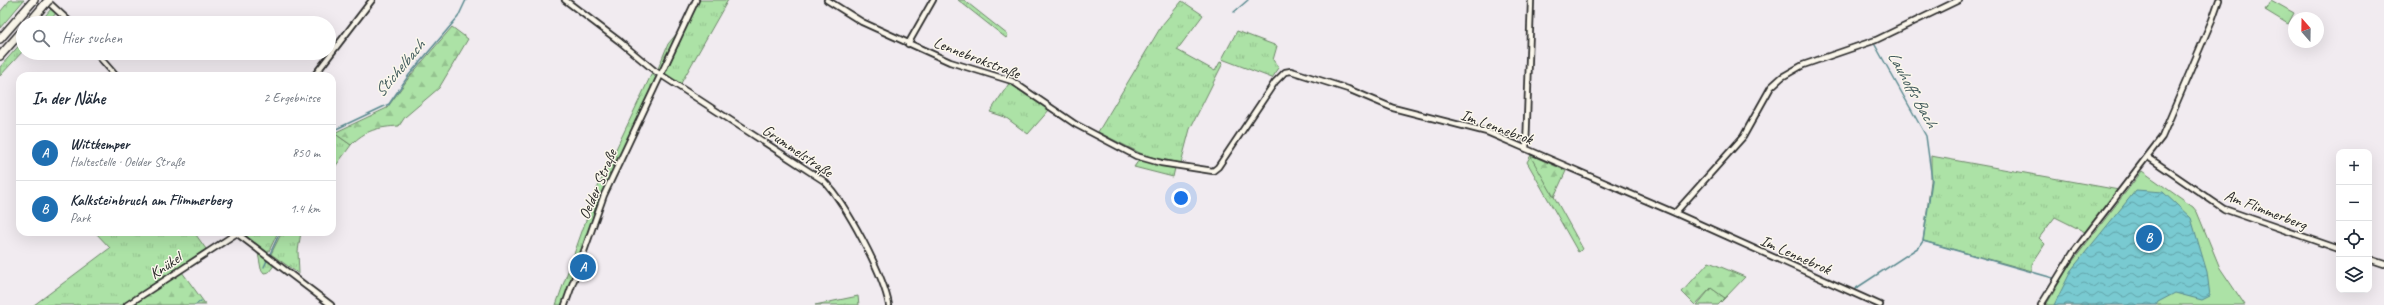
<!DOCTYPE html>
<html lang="de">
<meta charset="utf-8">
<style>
:root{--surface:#fff;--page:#f6f6f7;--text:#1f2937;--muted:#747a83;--line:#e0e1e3;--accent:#1f6fb2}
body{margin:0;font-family:Caveat,sans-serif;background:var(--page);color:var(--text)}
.controls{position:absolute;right:12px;bottom:12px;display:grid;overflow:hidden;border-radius:8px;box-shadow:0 4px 16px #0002}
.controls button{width:36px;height:36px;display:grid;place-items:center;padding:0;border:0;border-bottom:1px solid var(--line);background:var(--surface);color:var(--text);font:20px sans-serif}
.compass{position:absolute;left:2288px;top:12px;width:36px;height:36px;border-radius:50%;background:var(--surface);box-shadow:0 4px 16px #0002;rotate:340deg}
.you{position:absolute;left:1181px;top:198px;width:14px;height:14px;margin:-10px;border:3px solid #fff;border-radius:50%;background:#1a73e8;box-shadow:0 0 0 6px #1a73e833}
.badge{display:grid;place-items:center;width:26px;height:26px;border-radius:50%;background:var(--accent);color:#fff;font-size:13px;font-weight:700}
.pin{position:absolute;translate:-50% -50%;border:2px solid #fff;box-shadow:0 1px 4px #0006}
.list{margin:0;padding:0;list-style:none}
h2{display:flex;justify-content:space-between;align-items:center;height:52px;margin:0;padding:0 16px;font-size:17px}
h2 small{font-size:13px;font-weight:400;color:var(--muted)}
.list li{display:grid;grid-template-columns:26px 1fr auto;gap:12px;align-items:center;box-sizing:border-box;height:56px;padding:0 16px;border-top:1px solid var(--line)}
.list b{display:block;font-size:15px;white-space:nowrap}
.list p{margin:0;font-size:13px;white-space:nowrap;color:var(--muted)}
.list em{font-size:13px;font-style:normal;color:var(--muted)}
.icon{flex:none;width:22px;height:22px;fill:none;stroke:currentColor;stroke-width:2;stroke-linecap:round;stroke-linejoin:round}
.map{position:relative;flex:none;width:2384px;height:305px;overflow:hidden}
.search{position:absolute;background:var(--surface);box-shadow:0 4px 16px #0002;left:16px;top:16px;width:320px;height:44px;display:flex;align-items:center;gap:10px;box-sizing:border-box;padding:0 14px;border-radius:22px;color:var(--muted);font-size:15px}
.panel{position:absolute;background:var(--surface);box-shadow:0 4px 16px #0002;left:16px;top:72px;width:320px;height:164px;border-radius:12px}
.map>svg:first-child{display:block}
.grass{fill:url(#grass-tufts);stroke:#6c8668}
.forest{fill:url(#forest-firs);stroke:#6c8668}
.park{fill:#ace2a6;stroke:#6c8668}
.water{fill:url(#water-waves);stroke:#5a8a8f}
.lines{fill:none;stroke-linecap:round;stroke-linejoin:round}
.stream{stroke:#5a8a8f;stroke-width:1.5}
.minor-casing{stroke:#2b2b2b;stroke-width:8}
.highway-casing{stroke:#2b2b2b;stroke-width:10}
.minor{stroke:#fbf7ec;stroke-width:4.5}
.highway{stroke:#fbf7ec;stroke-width:7}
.highway-bridge-casing{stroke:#2b2b2b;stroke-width:10;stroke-linecap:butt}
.highway-bridge{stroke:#fbf7ec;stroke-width:7}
.labels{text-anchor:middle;stroke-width:3;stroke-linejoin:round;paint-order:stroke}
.street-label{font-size:16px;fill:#2b2b2b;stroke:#fbf7ec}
.water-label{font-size:17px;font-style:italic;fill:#425b5d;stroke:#fbf7ec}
</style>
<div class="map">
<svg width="2384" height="305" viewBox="0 0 2384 305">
<defs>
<pattern id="grass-tufts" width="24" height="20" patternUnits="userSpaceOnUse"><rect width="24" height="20" fill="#ace2a6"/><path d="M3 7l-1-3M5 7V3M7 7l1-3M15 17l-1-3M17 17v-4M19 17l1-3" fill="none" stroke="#94c28f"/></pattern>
<pattern id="forest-firs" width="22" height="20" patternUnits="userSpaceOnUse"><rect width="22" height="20" fill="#ace2a6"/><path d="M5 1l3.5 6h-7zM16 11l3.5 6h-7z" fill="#94c28f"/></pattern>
<pattern id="water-waves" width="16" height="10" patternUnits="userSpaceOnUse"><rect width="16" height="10" fill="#79cad1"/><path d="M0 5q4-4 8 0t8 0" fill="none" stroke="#63a4aa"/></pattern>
</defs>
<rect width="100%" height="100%" fill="#f1ebf0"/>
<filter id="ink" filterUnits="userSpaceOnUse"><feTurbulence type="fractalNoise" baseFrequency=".025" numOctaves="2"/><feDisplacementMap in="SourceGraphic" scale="8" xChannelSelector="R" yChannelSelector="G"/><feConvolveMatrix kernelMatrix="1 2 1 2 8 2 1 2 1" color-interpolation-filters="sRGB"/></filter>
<g filter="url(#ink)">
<!-- grass -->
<path class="grass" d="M 10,0 L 24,0 L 0,28 L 0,12 Z
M 699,0 L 728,0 L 680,85 L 664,76 Z
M 958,0 L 964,0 L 1008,35 L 1006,38 Z
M 1182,1 L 1203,15 L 1177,50 L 1215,71 L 1220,62 L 1223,63 L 1190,129 L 1181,163 L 1146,156 L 1098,132 L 1162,25 Z
M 51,9 L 56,13 L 48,23 L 39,23 Z
M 1237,31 L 1277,46 L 1273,60 L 1279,68 L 1272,78 L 1222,59 Z
M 678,32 L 661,69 L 657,71 L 668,44 Z
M 23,41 L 23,51 L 0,76 L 0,67 Z
M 652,73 L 656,78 L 607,184 L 563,305 L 556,305 L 597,189 Z
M 1010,82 L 1050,109 L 1028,134 L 1005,117 L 990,112 Z
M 334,133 L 351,145 L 332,171 L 332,134 Z
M 1531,155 L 1583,249 L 1578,252 L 1527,162 Z
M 1931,156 L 2119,190 L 2087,233 L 2055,217 L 2039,238 L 2045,244 L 2032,264 L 2032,271 L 1923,241 L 1931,181 Z
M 1139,160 L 1175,168 L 1173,177 L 1134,167 Z
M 95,232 L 194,232 L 206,249 L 123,305 L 34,305 L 110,248 Z
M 239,232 L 278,232 L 268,253 Z
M 282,232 L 301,232 L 298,251 L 299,274 L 271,254 Z
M 258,253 L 275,264 L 269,272 L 264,273 L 261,269 Z
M 1711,288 L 1725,298 L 1718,305 L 1697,305 Z
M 858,296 L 859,305 L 815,305 Z"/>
<!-- forest -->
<path class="forest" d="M 452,27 L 468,39 L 439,88 L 405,117 L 399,126 C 379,127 365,130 351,145 L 334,133 L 387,108 L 410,76 Z
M 1531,155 L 1566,171 L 1554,197 L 1532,159 Z
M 1709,262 L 1745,277 L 1725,298 L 1711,288 L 1695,305 L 1682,292 Z
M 182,272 L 206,305 L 132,305 Z"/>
<!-- park -->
<path class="park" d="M 2271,0 L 2294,13 L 2288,24 L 2265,10 Z
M 2142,171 L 2193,207 L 2197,212 L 2220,268 L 2245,305 L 2046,305 L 2069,266 Z"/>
<!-- water -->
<path class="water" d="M 2136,190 L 2163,192 L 2191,218 L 2207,272 L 2210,296 L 2202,300 L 2175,293 L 2158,302 L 2156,305 L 2054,305 L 2072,269 Z"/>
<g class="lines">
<!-- stream -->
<path class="stream" d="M 1234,12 L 1248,0
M 332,131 L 389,104 L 409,75 L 458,17 L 466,0
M 1923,241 L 2053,278
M 264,267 L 280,232
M 1855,289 L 1919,247 L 1923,241 L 1932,180 L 1926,136 L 1875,45
M 195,305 L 201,301"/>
<defs>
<path id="minor" d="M 46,0 L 71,23
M 565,0 L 619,41 L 655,71 L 824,181 C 846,204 883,273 889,305
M 827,0 L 862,22 L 950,62 L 1012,81 L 1075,124 L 1136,156 L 1161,163 L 1213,171 L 1218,167 L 1275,82 L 1285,72 L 1291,71 L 1348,89 L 1393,108 L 1487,132 L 1675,213 L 1880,305
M 908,44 L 933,0
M 96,53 L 116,76
M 314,76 L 372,0
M 1526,149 L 1531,0
M 2148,157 L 2224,209 L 2339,249
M 1675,213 L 1743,137 L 1771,87 L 1782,77 L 1803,65 L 1876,40 L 1959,0
M 235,232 L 331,305
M 2369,259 L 2384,264
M 127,305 L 237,233
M 565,305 L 604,195 L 696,0
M 2041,305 L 2073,253 L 2162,137 L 2212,20 L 2219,0"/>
<path id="highway" d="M 29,23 L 46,3
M 0,39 L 34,0
M 0,56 L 23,30"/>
</defs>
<!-- minor casing -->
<use href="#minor" class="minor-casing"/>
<!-- highway casing -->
<use href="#highway" class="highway-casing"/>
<!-- minor -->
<use href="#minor" class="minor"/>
<!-- highway -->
<use href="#highway" class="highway"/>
<defs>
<path id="highway-bridge" d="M 46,3 L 49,0"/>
</defs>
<!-- highway-bridge casing -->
<use href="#highway-bridge" class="highway-bridge-casing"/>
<!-- highway-bridge -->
<use href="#highway-bridge" class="highway-bridge"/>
</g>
</g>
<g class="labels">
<!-- street labels -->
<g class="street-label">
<text transform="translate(977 57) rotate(21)" y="6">Lennebrokstraße</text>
<text transform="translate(1497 126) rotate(20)" y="6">Im Lennebrok</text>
<text transform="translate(798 150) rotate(34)" y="6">Grummelstraße</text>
<text transform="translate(597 184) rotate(-67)" y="6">Oelder Straße</text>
<text transform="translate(2266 209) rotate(21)" y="6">Am Flimmerberg</text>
<text transform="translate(1796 254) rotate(24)" y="6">Im Lennebrok</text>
<text transform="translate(165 265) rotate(-34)" y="6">Knükel</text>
</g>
<!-- water labels -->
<g class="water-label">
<text transform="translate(399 68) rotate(-50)" y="6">Stichelbach</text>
<text transform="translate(1913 89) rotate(61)" y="6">Lauhoffs Bach</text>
</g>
</g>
</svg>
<div class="controls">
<button>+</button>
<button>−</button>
<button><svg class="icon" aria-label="locate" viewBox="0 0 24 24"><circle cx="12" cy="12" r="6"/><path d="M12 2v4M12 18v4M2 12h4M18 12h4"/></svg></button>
<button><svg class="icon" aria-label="layers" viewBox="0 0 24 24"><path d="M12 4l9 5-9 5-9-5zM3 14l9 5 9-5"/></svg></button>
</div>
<svg class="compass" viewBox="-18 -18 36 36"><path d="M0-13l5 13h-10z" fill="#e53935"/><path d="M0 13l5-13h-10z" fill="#747a83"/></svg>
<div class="you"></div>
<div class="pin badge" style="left:583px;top:267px">A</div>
<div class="pin badge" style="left:2149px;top:238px">B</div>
<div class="search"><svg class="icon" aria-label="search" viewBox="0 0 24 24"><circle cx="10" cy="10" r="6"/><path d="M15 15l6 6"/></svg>Hier suchen</div>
<section class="panel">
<h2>In der Nähe<small>2 Ergebnisse</small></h2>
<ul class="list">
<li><span class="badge">A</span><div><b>Wittkemper</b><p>Haltestelle · Oelder Straße</p></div><em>850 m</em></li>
<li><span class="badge">B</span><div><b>Kalksteinbruch am Flimmerberg</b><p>Park</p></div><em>1.4 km</em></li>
</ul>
</section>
</div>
